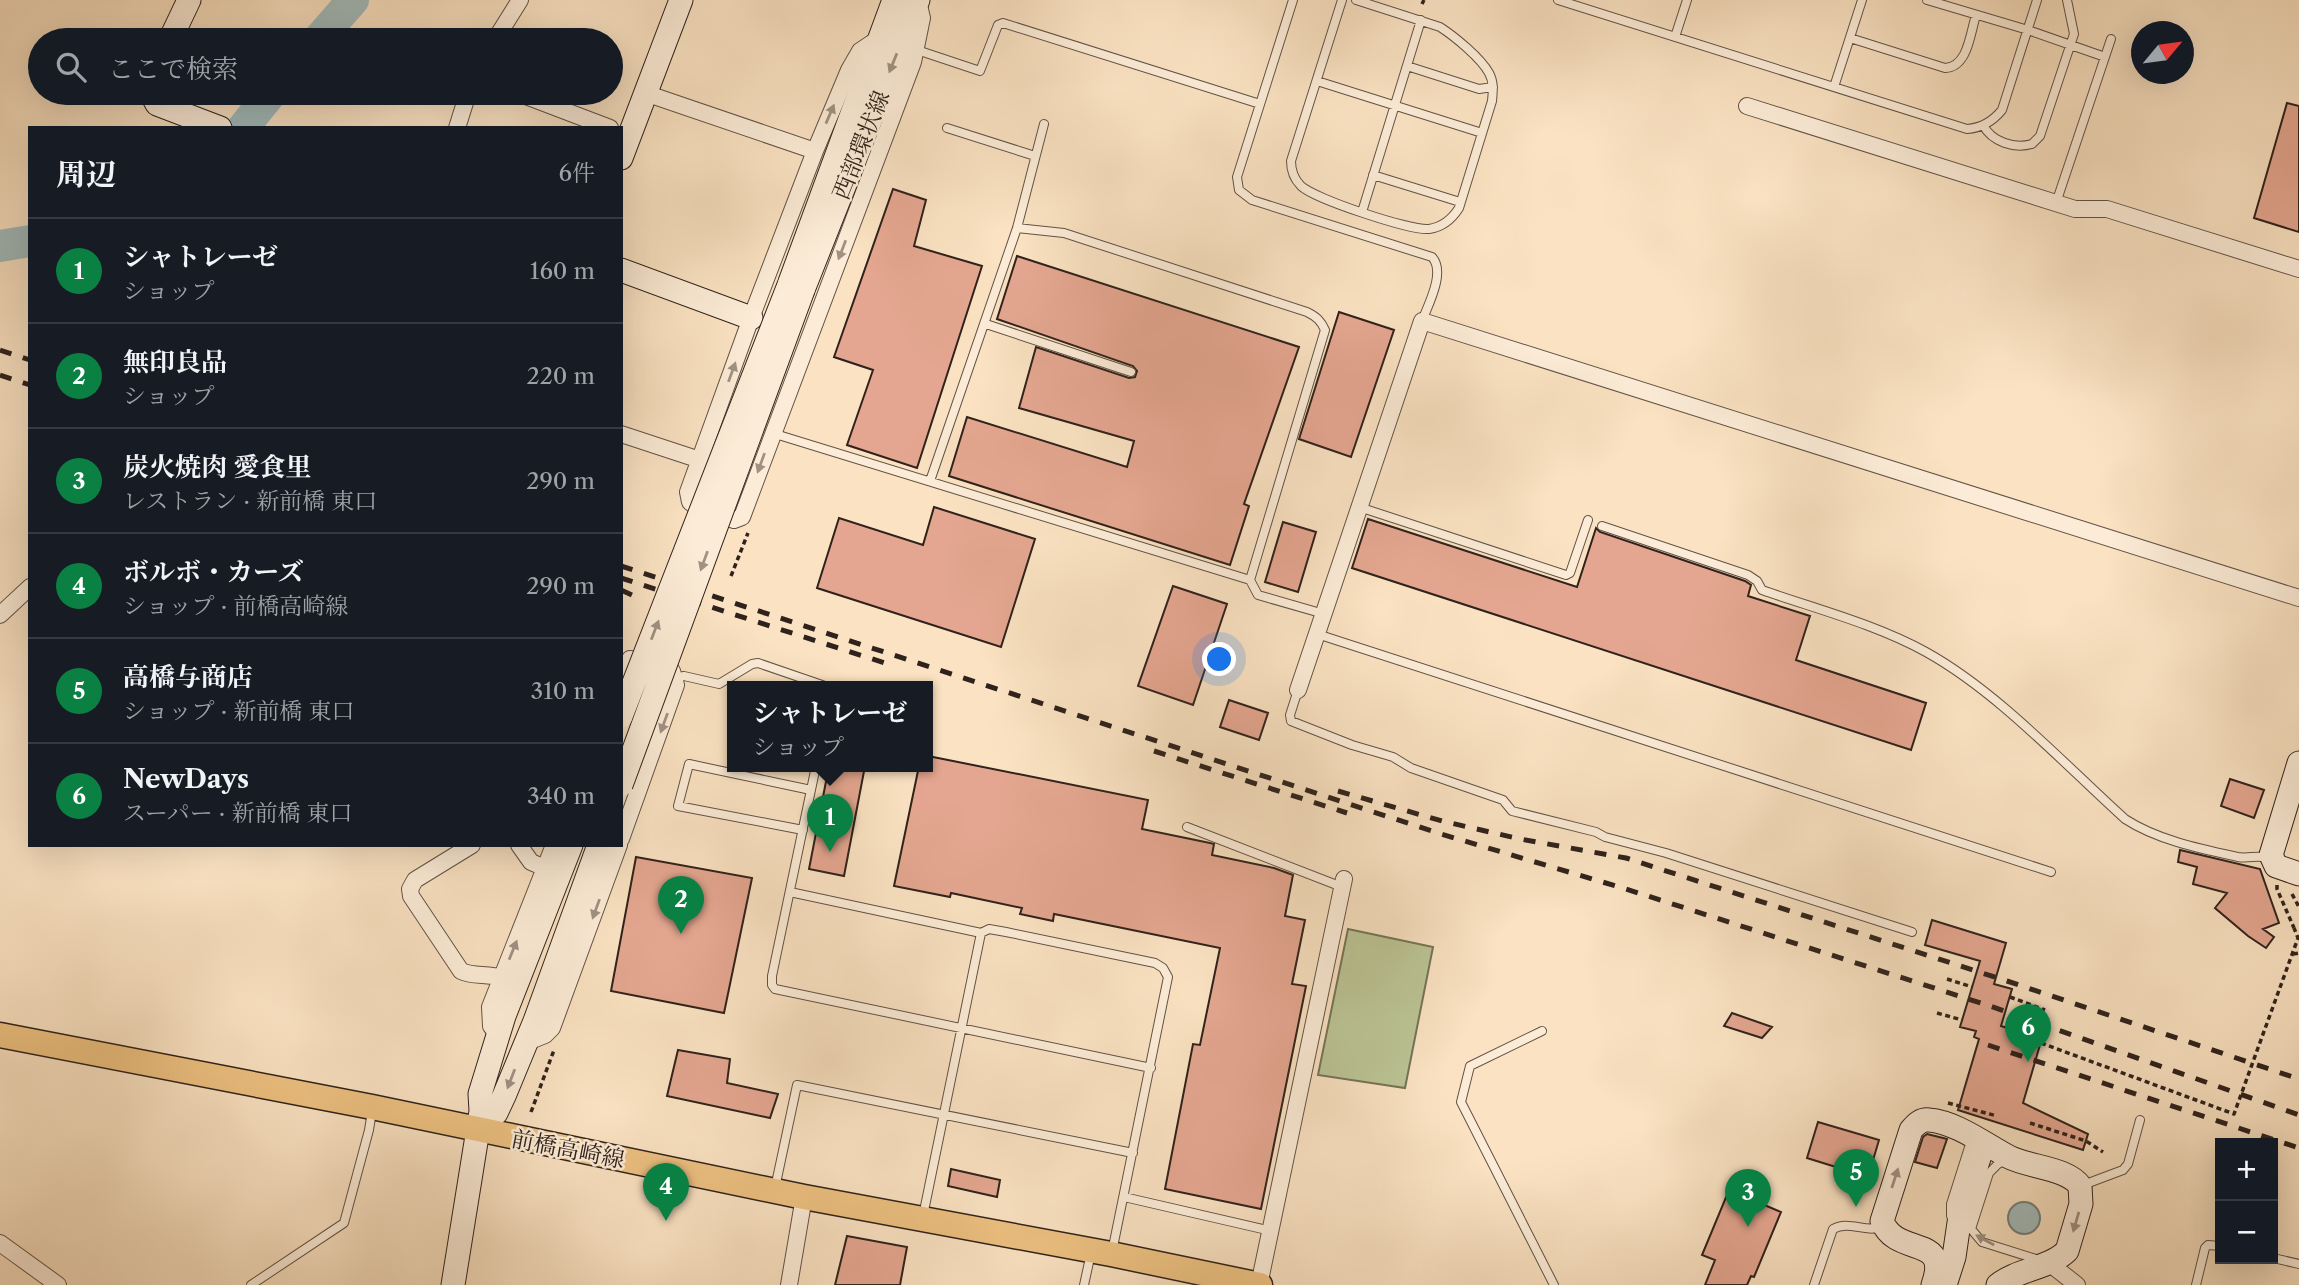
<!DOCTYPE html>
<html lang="ja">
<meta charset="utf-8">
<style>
:root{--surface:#171b24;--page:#20242c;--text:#f1f3f6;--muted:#9ea1a6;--line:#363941;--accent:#0b8043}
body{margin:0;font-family:"Libre Caslon Text","Noto Serif JP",serif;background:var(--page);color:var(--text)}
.controls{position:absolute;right:21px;bottom:21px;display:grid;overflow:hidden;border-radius:0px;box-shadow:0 7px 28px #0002}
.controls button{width:63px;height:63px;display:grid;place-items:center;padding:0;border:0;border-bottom:2px solid var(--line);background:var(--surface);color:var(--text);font:35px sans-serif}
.compass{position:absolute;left:2131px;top:21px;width:63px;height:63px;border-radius:50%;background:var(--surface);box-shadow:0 7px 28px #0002;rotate:61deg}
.you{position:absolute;left:1220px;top:660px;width:24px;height:24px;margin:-18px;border:5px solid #fff;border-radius:50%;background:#1a73e8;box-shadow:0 0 0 10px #1a73e833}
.badge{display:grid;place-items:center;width:46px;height:46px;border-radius:50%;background:var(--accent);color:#fff;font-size:23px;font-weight:700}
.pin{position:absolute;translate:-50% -58px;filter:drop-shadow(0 2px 4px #0008)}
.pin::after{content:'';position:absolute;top:37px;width:24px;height:21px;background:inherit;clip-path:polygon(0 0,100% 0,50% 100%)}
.popup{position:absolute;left:727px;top:681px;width:206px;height:91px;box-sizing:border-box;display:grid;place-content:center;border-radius:0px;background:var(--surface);filter:drop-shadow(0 2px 5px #0005);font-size:23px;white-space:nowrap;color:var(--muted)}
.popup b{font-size:26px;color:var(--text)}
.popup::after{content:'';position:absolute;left:50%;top:100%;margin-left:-14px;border:14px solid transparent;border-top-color:var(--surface)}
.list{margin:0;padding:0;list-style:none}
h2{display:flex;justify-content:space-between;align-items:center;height:91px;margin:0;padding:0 28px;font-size:30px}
h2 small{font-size:23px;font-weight:400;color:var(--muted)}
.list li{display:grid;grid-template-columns:46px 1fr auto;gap:21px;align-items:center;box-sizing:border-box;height:105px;padding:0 28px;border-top:2px solid var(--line)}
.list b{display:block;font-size:26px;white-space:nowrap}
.list p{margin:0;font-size:23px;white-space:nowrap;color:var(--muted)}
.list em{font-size:23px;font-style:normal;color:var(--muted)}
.icon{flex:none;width:38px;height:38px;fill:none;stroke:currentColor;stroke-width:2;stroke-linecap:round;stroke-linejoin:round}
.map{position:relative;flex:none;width:2299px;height:1285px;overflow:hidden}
.search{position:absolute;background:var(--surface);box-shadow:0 7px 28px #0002;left:28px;top:28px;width:595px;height:77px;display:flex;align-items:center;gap:18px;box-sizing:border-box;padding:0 24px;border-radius:38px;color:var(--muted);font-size:26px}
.panel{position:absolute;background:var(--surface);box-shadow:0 7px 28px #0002;left:28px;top:126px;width:595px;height:721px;border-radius:0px}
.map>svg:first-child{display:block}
.green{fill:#bbc495;stroke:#757358;stroke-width:2}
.water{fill:#a2bcbd;stroke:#747e7d;stroke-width:2}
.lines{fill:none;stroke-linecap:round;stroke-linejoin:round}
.river{stroke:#a2bcbd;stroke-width:32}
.building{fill:#e4a690;stroke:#2f221c;stroke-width:2}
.lane-casing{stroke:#625246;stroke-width:10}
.street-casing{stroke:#625246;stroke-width:18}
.secondary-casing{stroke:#2f221c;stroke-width:25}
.primary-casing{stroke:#2f221c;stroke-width:27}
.path{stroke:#2f221c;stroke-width:3.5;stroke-dasharray:5 3.5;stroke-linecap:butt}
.lane{stroke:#fcecd7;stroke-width:8}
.street{stroke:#fcecd7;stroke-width:16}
.secondary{stroke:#fcecd7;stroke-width:23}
.primary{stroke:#edc181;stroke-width:24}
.rail{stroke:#2f221c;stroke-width:5;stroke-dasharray:12 12;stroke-linecap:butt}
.secondary-bridge-casing{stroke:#2f221c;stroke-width:25;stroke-linecap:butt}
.path-bridge{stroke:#2f221c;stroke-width:3.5;stroke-dasharray:5 3.5;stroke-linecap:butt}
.secondary-bridge{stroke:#fcecd7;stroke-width:23}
.oneway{fill:#a09183}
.labels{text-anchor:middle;stroke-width:5;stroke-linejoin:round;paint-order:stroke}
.street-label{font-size:23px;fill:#2f221c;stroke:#fcecd7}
</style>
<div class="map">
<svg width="2299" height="1285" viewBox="0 0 2299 1285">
<rect width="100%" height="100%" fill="#fae2c2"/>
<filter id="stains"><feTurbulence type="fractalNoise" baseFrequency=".00286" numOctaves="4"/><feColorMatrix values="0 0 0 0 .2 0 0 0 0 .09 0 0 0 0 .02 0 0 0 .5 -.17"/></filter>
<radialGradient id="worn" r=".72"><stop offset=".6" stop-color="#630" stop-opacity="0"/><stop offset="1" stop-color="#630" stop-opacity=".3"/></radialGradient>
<!-- green -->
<path class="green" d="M 1348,929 L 1433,947 L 1405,1088 L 1318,1075 Z"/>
<!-- water -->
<path class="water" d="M2008 1218a16 16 0 1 1 32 0a16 16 0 1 1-32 0Z"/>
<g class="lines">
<!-- river -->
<path class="river" d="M 318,40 L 353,0
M 243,128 L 271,93
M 0,246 L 30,241"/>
</g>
<!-- building -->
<path class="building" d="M 2287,103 L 2299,106 L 2299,232 L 2254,218 Z
M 893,189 L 926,200 L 914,246 L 982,266 L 917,468 L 847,445 L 873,370 L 834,357 Z
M 1017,256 L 1299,347 L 1244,504 L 1249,506 L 1230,565 L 949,476 L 967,417 L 1127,467 L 1134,441 L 1019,408 L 1036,347 L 1129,378 L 1135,377 L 1137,371 L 1133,366 L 997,319 Z
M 1339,312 L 1394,330 L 1351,457 L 1299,439 Z
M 934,507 L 1035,539 L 1001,647 L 817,588 L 839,518 L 923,545 Z
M 1368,519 L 1577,587 L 1596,528 L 1600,532 L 1745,581 L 1751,585 L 1748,596 L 1810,616 L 1796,660 L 1926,703 L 1911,750 L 1352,568 Z
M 1283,522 L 1316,532 L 1298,592 L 1265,582 Z
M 1173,586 L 1227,604 L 1193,705 L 1138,686 Z
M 1229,700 L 1268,713 L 1259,740 L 1220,727 Z
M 928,756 L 1148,800 L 1142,829 L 1210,843 L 1214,844 L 1212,855 L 1274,868 L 1293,875 L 1285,916 L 1305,920 L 1292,984 L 1306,986 L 1261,1209 L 1165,1189 L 1193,1044 L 1200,1045 L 1220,948 L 1054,914 L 1053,921 L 1020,914 L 1022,908 L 951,893 L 950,897 L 894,886 L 919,766 L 928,766 Z
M 829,766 L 865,766 L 844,876 L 809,869 Z
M 2230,779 L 2264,790 L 2254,818 L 2221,806 Z
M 2180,850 L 2260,869 L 2279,923 L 2263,929 L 2274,937 L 2266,948 L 2248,936 L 2215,908 L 2227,893 L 2193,884 L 2197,867 L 2178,862 Z
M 636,857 L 752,878 L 724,1013 L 611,991 Z
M 1932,920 L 2006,943 L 1994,984 L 2012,989 L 2001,1026 L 2042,1038 L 2023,1103 L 2088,1134 L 2083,1150 L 1958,1110 L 1979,1039 L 1974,1037 L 1976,1031 L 1960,1027 L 1980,961 L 1925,945 Z
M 1732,1013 L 1772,1027 L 1762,1038 L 1724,1026 Z
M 678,1050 L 730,1059 L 727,1083 L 778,1094 L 770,1118 L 667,1096 Z
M 1818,1122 L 1879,1140 L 1868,1177 L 1807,1158 Z
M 1927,1134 L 1947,1139 L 1937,1168 L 1915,1162 L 1923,1137 Z
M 951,1169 L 1000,1180 L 997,1197 L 948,1186 Z
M 1729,1190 L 1781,1212 L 1754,1277 L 1751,1276 L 1747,1285 L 1705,1285 L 1715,1260 L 1702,1255 Z
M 847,1236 L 907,1247 L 900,1285 L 835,1285 Z"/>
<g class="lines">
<defs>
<path id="lane" d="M 1293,0 L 1237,177 L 1239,190 L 1252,200 L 1432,257 C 1446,272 1428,305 1422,321
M 1342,0 L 1291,161 C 1291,171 1294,179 1301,186 C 1315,199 1411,231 1429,229 C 1443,227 1452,219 1459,208 L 1492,101 C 1493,91 1494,82 1489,73 C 1481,58 1454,36 1440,27 L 1356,0
M 1558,0 L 1967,129 C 1981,128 1993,121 2002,110 L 2037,0
M 1927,0 L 2028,30 L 2105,57
M 1675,37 L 1687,0
M 1850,38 L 1945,68 C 1968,67 1970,34 1976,15
M 917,50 L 980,71 L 998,25 L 1003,23 L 1260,104
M 1407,66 L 1479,89 L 1493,87
M 1317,81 L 1482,133
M 1834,87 L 1862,0
M 1983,125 C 1992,142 2014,149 2032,144 L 2040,136 L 2074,34 L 2067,0
M 947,128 L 1035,156
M 1373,175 L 1460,202
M 2056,203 L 2111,39
M 1362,212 L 1421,20
M 1017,228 L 1064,233 L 1307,312 C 1317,317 1321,321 1325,330 L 1250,580 L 1258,595 L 1324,614
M 986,324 L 1131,372
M 772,433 L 1250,580
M 930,481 L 1017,228 L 1044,124
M 1359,507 L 1566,575 L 1570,573 L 1588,520
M 1602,526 L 1748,575 L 1757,581 L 1762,590 C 1816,609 1875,624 1926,652 C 1998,692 2064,764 2125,819 C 2157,840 2201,849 2238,857 C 2249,859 2261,854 2270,859
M 1317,634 L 2051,872
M 675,678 L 684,676 L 719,684 L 752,664 L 758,663 L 825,686
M 1298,690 L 1290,715 L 1291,721 L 1352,745 L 1393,757 L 1411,768 L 1503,800 L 1512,811 L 1596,832 L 1605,837 L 1666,853 L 1912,932
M 816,766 L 772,976 L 772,985 L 775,989 L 1151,1068
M 1187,827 L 1342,887
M 803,830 L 678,806 L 689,764 L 811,790
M 790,892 L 981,933
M 1542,1031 L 1470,1066 L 1461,1102 L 1554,1285
M 2007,1159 L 1998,1164 L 1989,1173 L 1971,1229 L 1982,1242 L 2039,1260
M 2083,1185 L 2123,1170 L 2128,1164 L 2140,1120
M 775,1188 L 797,1085 L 1133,1153
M 1124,1197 L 1271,1231
M 923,1216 L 981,933 L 989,929 L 1006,932 L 1155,963 L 1163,968 L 1168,977 L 1112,1252
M 1951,1216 L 1951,1204 L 1972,1138
M 2273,1258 L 2299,1264
M 251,1285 L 344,1223 L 369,1130 L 372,1111
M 1084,1285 L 1091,1253
M 1814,1285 L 1833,1229 C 1849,1220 1865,1233 1881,1227
M 2196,1285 L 2205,1248 L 2208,1245 L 2220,1246"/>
<path id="street" d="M 878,39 L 860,51 L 849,70 L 815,151 L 751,318 L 688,492 L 690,502 L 694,505 L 734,520 L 742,517 L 913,62 L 922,18 L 918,1
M 495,40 L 520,0
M 518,93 L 610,128
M 645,93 L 815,151
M 1747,106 L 2075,209 L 2107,209 L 2299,269
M 457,128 L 468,93
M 621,434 L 700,460
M 0,615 L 30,587
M 621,675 L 630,659 C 646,659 659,664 672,671 L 676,685 L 621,839
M 1298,690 L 1422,321 L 2299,598
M 472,845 L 415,880 L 410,889 L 411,896 L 461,971 C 473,977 488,973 502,978
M 519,845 L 531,862 L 545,868
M 498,1036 L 491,1026 L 490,1007 L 554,845
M 525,1043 L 545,1035 L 552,1028 L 619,845
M 0,1243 L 58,1285
M 2049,1263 L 2077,1285
M 789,1285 L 804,1197
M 1259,1285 L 1344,879"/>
<path id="secondary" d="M 170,40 L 189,0
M 151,93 L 157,104 L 220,128
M 621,158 L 681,0
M 621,270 L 751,318
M 790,282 L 894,0
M 803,290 L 918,0
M 2299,763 L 2271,855 L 2276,866 L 2299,874
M 477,1131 L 496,1113 L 504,1096 L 535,1021 L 599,845
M 453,1285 L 481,1111 L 480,1094 L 504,1016 L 571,845
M 1933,1285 C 1951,1233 1896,1258 1882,1221 L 1911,1130 C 1916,1124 1921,1119 1929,1120 C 1956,1122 1986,1145 2009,1157 C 2028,1167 2068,1168 2080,1186 L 2081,1204 L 2067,1251 C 2048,1269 2018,1269 1998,1285
M 1945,1285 L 1954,1257 L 1960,1216 L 1984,1143"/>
<path id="primary" d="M 0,1035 L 372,1107 L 804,1197 L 1111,1254 L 1260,1285"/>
</defs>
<!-- lane casing -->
<use href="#lane" class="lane-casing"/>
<!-- street casing -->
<use href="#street" class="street-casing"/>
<!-- secondary casing -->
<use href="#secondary" class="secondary-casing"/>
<!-- primary casing -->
<use href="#primary" class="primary-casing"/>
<!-- path -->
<path class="path" d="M 1422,4 L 1424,0
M 731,576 L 748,533
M 2277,885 L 2277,889 L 2294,928
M 2292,894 L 2299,907
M 2293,954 L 2299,953
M 1947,979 L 1972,987
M 2010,997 L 2045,1010
M 1937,1013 L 1962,1020
M 1948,1103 L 1997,1116
M 531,1112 L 554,1050
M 2030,1123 L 2086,1141 L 2103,1152"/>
<!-- lane -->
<use href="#lane" class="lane"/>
<!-- street -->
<use href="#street" class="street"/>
<!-- secondary -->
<use href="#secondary" class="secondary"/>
<!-- primary -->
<use href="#primary" class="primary"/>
<!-- rail -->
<path class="rail" d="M 0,350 L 30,360
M 0,375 L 30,385
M 621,566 L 1441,834 L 1626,889 L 1990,1006 L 2299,1115
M 621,578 L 891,665
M 621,590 L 632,595
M 1154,751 L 1347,813
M 1338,791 L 1442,821 L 1520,839 L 1626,858 L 2007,981 L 2299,1079
M 1988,1045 L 2299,1148"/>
<defs>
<path id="secondary-bridge" d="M 621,716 L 789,285
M 621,785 L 803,290"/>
</defs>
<!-- secondary-bridge casing -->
<use href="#secondary-bridge" class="secondary-bridge-casing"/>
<!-- path-bridge -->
<path class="path-bridge" d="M 2041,1043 L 2234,1114 L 2298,938 L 2294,928"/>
<!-- secondary-bridge -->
<use href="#secondary-bridge" class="secondary-bridge"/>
</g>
<!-- one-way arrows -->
<defs><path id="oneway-solid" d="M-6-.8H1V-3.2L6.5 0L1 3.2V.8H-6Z" transform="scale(1.75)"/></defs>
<g class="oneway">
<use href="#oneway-solid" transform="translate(893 63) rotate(112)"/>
<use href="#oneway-solid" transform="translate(830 114) rotate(-67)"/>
<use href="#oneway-solid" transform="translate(842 250) rotate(111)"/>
<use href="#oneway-solid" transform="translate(732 372) rotate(-70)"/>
<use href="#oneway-solid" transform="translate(761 463) rotate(110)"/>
<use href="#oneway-solid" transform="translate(704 561) rotate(110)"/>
<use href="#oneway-solid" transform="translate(655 630) rotate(-69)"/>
<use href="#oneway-solid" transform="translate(664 723) rotate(110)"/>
<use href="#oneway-solid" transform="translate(596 909) rotate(110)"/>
<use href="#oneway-solid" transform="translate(513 950) rotate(-68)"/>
<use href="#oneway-solid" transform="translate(511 1079) rotate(111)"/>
<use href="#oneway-solid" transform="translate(1895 1178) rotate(-72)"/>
<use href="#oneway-solid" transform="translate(2076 1222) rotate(106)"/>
<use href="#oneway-solid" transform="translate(1985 1240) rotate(-151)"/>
</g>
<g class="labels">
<!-- street labels -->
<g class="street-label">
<text transform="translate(861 145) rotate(-68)" y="8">西部環状線</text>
<text transform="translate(568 1149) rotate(11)" y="8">前橋高崎線</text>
</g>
</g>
<rect width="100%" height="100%" filter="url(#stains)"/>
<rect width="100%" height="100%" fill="url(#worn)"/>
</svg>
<div class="controls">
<button>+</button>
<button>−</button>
</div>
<svg class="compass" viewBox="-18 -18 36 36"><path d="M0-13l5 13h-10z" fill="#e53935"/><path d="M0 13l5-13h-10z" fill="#9ea1a6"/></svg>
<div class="you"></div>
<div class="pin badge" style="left:830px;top:852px">1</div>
<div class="popup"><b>シャトレーゼ</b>ショップ</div>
<div class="pin badge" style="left:681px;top:934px">2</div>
<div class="pin badge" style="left:1748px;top:1227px">3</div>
<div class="pin badge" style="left:666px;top:1221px">4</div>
<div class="pin badge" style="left:1856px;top:1207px">5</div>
<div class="pin badge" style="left:2028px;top:1062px">6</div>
<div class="search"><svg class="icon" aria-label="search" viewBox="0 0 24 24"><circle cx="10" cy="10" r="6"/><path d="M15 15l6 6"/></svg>ここで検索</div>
<section class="panel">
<h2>周辺<small>6件</small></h2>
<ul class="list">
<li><span class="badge">1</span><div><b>シャトレーゼ</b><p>ショップ</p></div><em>160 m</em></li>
<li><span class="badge">2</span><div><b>無印良品</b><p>ショップ</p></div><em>220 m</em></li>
<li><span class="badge">3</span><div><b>炭火焼肉 愛食里</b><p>レストラン · 新前橋 東口</p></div><em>290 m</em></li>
<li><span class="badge">4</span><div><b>ボルボ・カーズ</b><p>ショップ · 前橋高崎線</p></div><em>290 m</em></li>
<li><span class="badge">5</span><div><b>高橋与商店</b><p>ショップ · 新前橋 東口</p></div><em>310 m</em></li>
<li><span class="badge">6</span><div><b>NewDays</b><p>スーパー · 新前橋 東口</p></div><em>340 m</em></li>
</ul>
</section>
</div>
